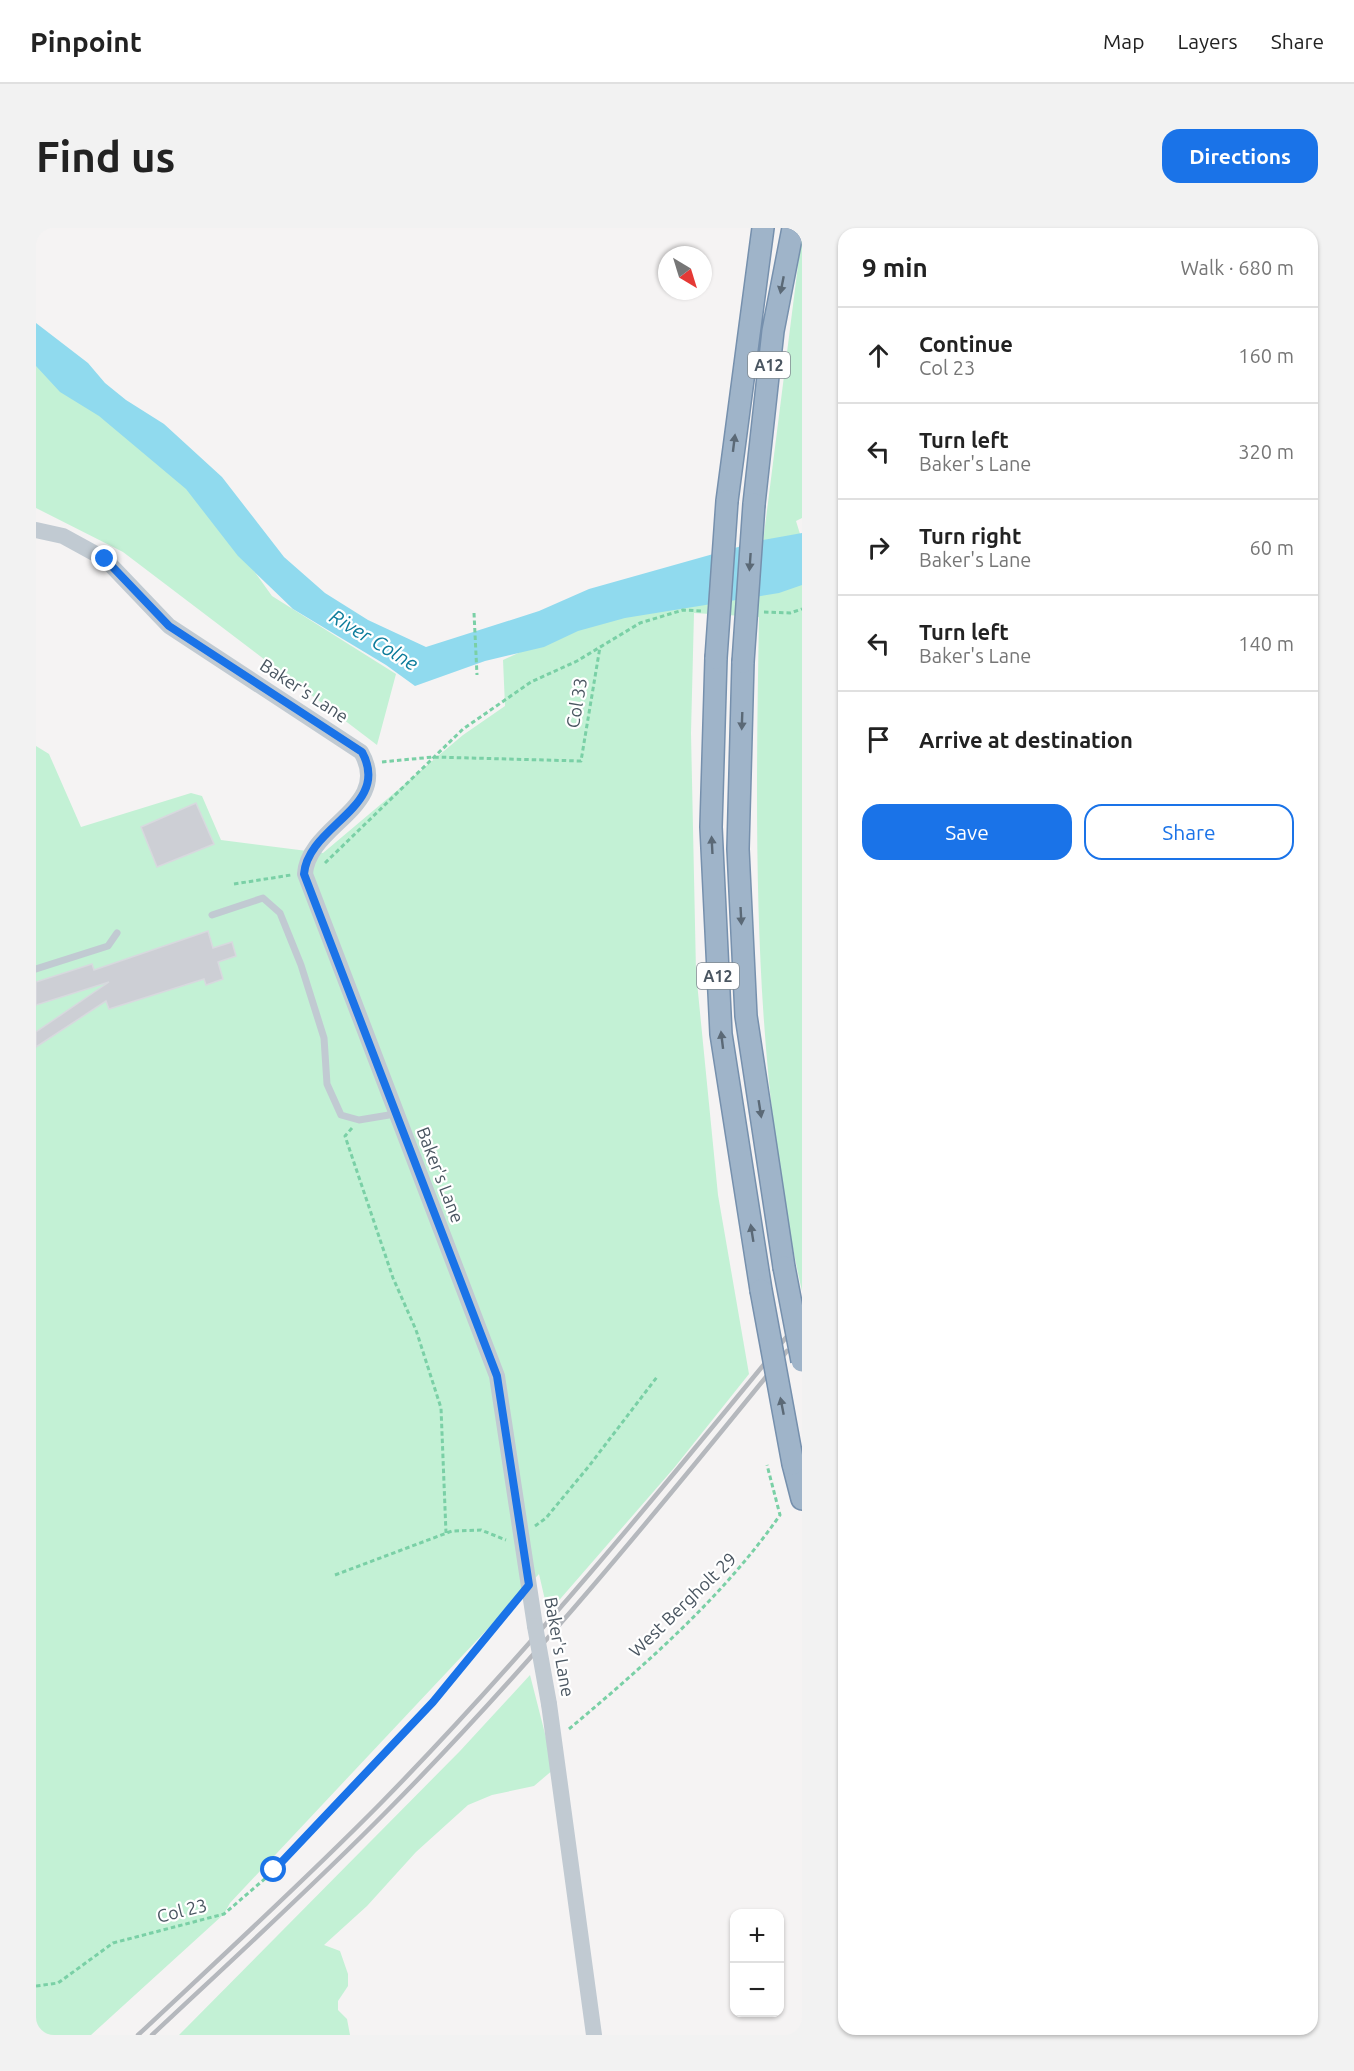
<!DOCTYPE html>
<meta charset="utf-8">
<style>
:root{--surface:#fff;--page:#f2f2f2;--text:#222;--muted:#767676;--line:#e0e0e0;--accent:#1a73e8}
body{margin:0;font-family:Ubuntu,sans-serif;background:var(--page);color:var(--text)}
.controls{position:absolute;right:18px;bottom:18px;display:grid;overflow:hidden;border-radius:12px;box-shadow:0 2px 4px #0004}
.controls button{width:54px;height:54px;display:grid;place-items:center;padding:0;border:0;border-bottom:2px solid var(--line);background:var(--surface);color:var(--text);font:30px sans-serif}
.compass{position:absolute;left:622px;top:18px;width:54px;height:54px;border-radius:50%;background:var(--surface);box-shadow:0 2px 4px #0004;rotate:142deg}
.stop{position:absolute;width:18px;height:18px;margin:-14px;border:4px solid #1a73e8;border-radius:50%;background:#fff}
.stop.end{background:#1a73e8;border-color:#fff;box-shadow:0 2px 6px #0008}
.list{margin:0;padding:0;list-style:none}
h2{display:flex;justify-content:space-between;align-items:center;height:78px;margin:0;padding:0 24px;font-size:26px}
h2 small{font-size:20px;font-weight:400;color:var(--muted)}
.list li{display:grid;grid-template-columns:39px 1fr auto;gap:18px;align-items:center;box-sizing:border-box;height:96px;padding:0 24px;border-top:2px solid var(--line)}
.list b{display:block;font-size:22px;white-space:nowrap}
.list p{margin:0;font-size:20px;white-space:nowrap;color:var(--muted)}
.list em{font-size:20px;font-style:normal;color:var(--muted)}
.actions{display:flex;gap:12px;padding:18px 24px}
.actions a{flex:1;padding:14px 0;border:2px solid var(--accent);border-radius:18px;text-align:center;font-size:21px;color:var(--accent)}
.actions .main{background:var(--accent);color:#fff}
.icon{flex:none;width:33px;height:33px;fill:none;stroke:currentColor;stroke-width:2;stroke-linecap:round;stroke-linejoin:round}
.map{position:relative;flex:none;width:766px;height:1807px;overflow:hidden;border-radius:18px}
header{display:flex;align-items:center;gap:36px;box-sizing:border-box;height:84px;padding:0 30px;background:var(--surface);border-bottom:2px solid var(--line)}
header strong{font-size:28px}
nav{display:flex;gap:33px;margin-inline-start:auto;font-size:21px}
.intro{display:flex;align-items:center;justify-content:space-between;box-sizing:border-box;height:144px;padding:0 36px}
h1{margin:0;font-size:42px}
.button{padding:15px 27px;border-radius:18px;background:var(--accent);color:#fff;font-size:21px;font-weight:700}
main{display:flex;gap:36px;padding:0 36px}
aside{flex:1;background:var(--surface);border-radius:18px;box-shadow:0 2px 4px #0004}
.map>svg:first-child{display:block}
.green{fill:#c3f1d5}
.water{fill:#90daee}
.building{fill:#cdcfd5;stroke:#d7d9de;stroke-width:1.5}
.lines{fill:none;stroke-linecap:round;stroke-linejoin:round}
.trunk-casing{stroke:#7690ad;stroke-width:24}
.path{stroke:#7ad0a6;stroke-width:3;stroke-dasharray:4.5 3;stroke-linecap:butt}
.service{stroke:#c1cad2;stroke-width:7}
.tertiary{stroke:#c1cad2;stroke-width:16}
.trunk{stroke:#9fb4c9;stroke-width:21}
.rail{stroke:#b5b8bd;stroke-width:4.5}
.trunk-bridge-casing{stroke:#7690ad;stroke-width:24;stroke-linecap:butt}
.tertiary-bridge{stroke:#c1cad2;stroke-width:16}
.trunk-bridge{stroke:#9fb4c9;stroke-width:21}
.oneway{fill:#5b6976}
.route{stroke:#1a73e8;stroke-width:8}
.labels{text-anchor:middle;stroke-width:4.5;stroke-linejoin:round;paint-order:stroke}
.shield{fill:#fff;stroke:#808990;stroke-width:1.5}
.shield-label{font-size:16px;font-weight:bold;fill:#4a5661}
.street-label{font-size:18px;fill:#4a5661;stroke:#fff}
.water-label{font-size:20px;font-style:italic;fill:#0c7c9b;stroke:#fff}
</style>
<header>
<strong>Pinpoint</strong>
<nav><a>Map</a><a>Layers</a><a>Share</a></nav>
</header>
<div class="intro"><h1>Find us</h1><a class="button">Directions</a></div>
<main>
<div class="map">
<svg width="766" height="1807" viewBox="0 0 766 1807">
<rect width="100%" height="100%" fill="#f5f3f3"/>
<!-- green -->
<path class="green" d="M 766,6 L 766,290 L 760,293 L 764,306 L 727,314 Z
M 0,135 L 150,249 L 236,368 L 360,446 L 341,517 L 87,324 L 0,280 Z
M 766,327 L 766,1063 C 716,844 719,613 723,389 L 658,385 L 655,505 L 660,744 L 682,967 L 713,1146 L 638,1240 L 512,1385 L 503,1346 L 194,1675 L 188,1686 L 55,1807 L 0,1807 L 0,518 L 13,526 L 45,599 L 155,565 L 166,568 L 185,612 L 287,625 L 427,507 L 469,478 L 467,432 L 603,369 Z
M 494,1447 L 518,1541 L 498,1558 L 456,1567 L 432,1577 L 380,1624 L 331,1678 L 288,1717 L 304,1723 L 312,1746 L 312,1758 L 302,1773 L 302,1782 L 311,1791 L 314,1807 L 143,1807 L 424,1523 Z"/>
<!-- water -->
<path class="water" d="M 0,95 L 52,135 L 69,155 L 90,172 L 128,196 L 186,249 L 248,329 L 289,365 L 332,392 L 390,419 L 503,383 L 553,361 L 727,312 L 766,305 L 766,357 L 743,365 L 589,390 L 542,403 L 508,419 L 449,433 L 379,458 L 350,437 L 257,381 L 202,328 L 150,261 L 63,188 L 24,164 L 0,138 Z"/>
<!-- building -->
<path class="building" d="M 160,575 L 178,616 L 121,639 L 105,599 Z
M 172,703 L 177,720 L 196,714 L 200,728 L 182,734 L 187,751 L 170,757 L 168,751 L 73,781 L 70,773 L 0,819 L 0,804 L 73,754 L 0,777 L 0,754 L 56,736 L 58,742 Z"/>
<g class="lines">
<defs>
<path id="trunk" d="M 691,273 L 727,0
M 718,276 L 737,103 L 757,0
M 680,430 L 675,599 L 685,806 L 725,1062
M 707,434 L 702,621 L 710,788 L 748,1039
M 757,1236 L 766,1271"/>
</defs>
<!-- trunk casing -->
<use href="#trunk" class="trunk-casing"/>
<!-- path -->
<path class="path" d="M 728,384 L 754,385 L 766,381
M 438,385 L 441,447
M 346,534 L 397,529 L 545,533 L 564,419
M 289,635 L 427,501 L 495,454 L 541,433 L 604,395 L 647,382 L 667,383
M 198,656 L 255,647
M 316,900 L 309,908 L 357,1050 L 380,1102 L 405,1180 L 410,1305
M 499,1298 L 510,1290 L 553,1238 L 621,1149
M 299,1347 L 416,1303 L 445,1302 L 470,1312
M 533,1501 C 609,1437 687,1369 744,1287 L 731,1237
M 0,1758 L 22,1755 L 77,1715 L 188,1686 L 239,1642 L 397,1474 L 480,1373"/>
<!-- service -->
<path class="service" d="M 176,687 L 227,670 L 244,685 L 265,737 L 288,810 L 291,856 L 305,887 L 323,892 L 359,886
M 0,741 L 72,718 L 81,705"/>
<!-- tertiary -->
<path class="tertiary" d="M 0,302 L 27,308 L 69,331 L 133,398 L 325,524 C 357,579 272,597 269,646 L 461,1148 L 499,1398
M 513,1476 L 558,1807"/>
<!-- trunk -->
<use href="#trunk" class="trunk"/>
<!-- rail -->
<path class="rail" d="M 102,1807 C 183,1731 265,1656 344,1576 C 494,1423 630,1256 766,1090
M 116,1807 C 195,1733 275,1660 351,1583 C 494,1439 623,1281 751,1123"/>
<defs>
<path id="trunk-bridge" d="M 680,430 L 691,273
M 707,434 L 718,276
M 748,1039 L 766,1133
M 725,1062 L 757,1236"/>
</defs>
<!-- trunk-bridge casing -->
<use href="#trunk-bridge" class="trunk-bridge-casing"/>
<!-- tertiary-bridge -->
<path class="tertiary-bridge" d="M 499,1398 L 513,1476"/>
<!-- trunk-bridge -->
<use href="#trunk-bridge" class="trunk-bridge"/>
</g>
<!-- one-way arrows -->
<defs><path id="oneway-solid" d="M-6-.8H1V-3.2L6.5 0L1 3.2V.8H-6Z" transform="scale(1.5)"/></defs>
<g class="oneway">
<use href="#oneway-solid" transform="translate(746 57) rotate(101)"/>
<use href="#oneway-solid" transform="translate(698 215) rotate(-83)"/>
<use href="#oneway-solid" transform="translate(714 334) rotate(94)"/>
<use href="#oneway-solid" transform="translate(706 493) rotate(92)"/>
<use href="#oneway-solid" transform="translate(676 617) rotate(-93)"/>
<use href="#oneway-solid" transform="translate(705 688) rotate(87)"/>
<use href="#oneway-solid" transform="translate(686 812) rotate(-97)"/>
<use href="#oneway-solid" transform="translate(724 881) rotate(81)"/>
<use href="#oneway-solid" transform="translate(716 1005) rotate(-99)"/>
<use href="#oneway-solid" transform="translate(746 1178) rotate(-101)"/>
</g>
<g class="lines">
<!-- route -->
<path class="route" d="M 69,331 L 133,398 L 326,524 C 356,579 272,597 268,646 L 461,1148 L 493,1357 L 397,1474 L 238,1642"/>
</g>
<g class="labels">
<!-- shield labels -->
<g class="shield">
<rect x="712" y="124" width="42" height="26" rx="4.5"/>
<rect x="661" y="735" width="42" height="26" rx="4.5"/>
</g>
<g class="shield-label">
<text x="733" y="143">A12</text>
<text x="682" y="754">A12</text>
</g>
<!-- street labels -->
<g class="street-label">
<text transform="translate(268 463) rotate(33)" y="6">Baker's Lane</text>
<text transform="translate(541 475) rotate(-80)" y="6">Col 33</text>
<text transform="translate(404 947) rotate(69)" y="6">Baker's Lane</text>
<text transform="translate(647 1377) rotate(-44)" y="6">West Bergholt 29</text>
<text transform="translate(523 1419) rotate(80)" y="6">Baker's Lane</text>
<text transform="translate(146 1683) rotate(-14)" y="6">Col 23</text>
</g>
<!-- water labels -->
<g class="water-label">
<text transform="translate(338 412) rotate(31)" y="7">River Colne</text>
</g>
</g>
</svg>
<div class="controls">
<button>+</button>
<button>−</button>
</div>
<svg class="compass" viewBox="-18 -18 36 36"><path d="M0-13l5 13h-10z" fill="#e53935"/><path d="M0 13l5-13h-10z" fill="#767676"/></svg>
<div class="stop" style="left:238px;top:1642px"></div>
<div class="stop end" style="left:69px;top:331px"></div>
</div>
<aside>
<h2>9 min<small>Walk · 680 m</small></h2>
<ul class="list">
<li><svg class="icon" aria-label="ahead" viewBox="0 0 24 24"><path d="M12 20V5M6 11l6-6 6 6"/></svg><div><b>Continue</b><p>Col 23</p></div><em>160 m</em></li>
<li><svg class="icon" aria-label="left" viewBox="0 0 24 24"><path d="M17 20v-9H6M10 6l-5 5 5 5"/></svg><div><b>Turn left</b><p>Baker's Lane</p></div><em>320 m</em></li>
<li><svg class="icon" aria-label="right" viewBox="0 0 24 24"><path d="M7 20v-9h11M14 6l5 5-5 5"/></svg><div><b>Turn right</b><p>Baker's Lane</p></div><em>60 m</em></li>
<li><svg class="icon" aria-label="left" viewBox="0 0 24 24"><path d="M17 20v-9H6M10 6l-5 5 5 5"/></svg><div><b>Turn left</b><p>Baker's Lane</p></div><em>140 m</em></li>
<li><svg class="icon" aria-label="arrive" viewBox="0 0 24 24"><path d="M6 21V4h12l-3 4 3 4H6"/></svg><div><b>Arrive at destination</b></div></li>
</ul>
<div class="actions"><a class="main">Save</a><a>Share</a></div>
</aside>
</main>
